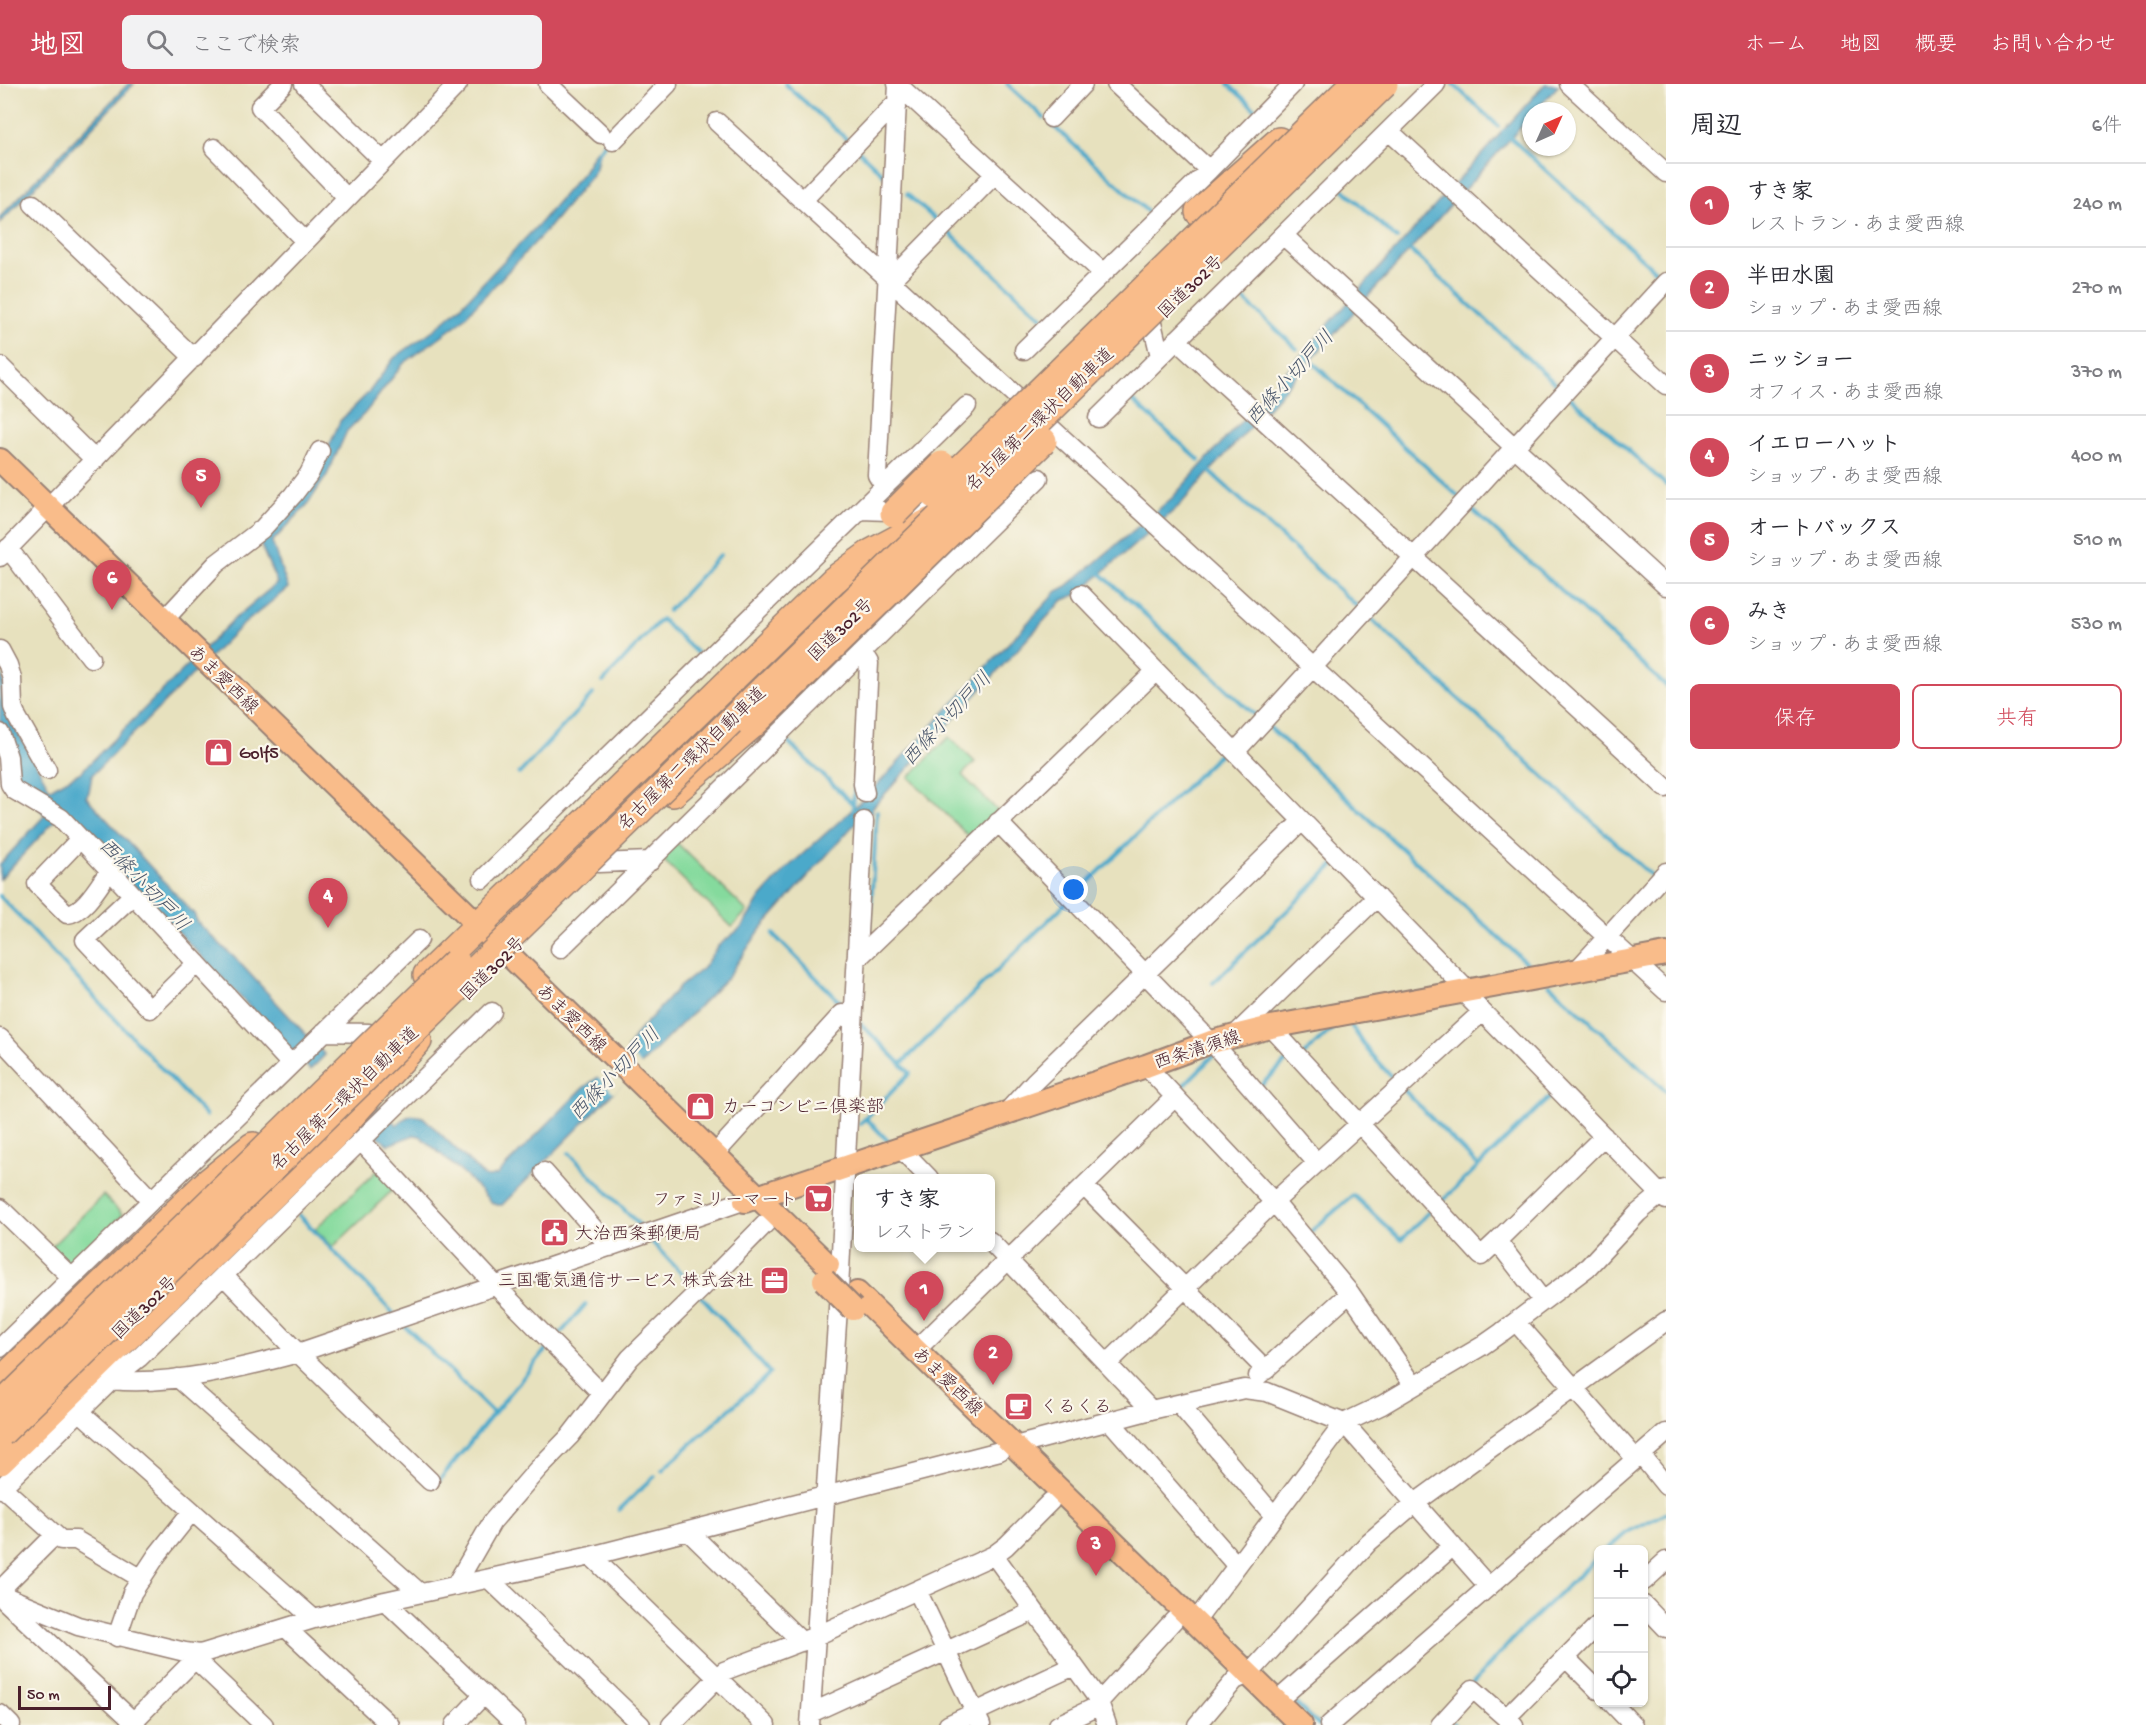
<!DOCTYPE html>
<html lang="ja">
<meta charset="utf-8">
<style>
:root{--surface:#fff;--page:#f2f2f3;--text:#2b2b33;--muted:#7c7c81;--line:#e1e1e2;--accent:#d1495b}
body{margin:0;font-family:"Gochi Hand","Klee One",sans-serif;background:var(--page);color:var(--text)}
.controls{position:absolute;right:18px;bottom:18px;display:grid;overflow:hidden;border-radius:9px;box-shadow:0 2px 4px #0004}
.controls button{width:54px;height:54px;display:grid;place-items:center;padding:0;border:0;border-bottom:2px solid var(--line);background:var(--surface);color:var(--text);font:30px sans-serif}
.compass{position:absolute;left:1522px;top:18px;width:54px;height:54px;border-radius:50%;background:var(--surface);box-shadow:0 2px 4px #0004;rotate:45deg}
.scale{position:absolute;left:18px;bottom:15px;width:93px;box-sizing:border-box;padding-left:6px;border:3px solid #4a1f2b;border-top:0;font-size:16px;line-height:21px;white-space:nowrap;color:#4a1f2b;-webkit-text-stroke:4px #fbf7ec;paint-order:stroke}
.you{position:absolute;left:1074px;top:806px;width:21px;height:21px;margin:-15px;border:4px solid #fff;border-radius:50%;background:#1a73e8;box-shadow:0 0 0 9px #1a73e833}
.badge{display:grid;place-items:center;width:39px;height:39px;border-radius:50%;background:var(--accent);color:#fff;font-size:20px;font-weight:700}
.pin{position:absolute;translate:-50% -50px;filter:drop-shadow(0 2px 3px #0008)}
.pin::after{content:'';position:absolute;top:32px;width:21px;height:18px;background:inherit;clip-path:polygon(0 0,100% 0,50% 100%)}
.popup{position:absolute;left:854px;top:1090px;width:141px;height:78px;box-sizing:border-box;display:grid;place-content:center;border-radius:9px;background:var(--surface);filter:drop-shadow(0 2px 4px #0005);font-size:20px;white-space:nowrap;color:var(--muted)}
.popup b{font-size:22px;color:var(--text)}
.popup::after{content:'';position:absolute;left:50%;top:100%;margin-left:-12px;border:12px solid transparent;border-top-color:var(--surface)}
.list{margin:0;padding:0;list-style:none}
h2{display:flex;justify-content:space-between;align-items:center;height:78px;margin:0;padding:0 24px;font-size:26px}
h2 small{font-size:20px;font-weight:400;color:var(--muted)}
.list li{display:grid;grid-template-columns:39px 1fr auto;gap:18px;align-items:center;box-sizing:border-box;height:84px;padding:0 24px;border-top:2px solid var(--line)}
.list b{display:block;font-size:22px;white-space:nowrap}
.list p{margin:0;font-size:20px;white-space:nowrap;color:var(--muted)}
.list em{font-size:20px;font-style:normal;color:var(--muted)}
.actions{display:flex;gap:12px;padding:18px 24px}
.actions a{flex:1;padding:14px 0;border:2px solid var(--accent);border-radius:9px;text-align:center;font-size:21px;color:var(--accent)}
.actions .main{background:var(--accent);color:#fff}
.icon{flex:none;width:33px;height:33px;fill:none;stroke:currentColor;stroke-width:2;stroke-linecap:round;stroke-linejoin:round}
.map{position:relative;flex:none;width:1666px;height:1641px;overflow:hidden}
header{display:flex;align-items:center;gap:36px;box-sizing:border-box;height:84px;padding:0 30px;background:var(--accent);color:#fff}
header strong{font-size:28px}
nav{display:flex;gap:33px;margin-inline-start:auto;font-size:21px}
.search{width:420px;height:54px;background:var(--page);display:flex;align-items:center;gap:15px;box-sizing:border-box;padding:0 21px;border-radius:9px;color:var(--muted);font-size:22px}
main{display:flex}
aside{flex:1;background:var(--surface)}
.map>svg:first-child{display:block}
.green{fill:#85da9d;stroke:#687c64;stroke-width:1.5}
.water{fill:#4ba9ca;stroke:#4a647a;stroke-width:1.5}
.pier{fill:#e7e1be}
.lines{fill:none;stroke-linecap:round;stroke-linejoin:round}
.stream{stroke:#4ba9ca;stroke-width:4}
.minor-casing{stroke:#988074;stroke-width:21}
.major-casing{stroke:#988074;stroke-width:26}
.highway-casing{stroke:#988074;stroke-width:30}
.minor{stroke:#fff;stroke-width:18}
.major{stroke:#f9bc8a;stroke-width:22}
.highway{stroke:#f9bc8a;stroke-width:27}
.major-bridge-casing{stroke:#988074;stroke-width:26;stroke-linecap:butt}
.highway-bridge-casing{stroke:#988074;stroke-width:30;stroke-linecap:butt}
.major-bridge{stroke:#f9bc8a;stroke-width:22}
.highway-bridge{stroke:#f9bc8a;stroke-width:27}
.labels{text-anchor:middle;stroke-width:4.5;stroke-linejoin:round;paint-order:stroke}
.street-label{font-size:18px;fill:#4a1f2b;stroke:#fbf7ec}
.poi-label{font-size:18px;fill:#4a1f2b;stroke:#fbf7ec;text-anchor:start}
.water-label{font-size:20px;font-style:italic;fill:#4a566b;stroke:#fbf7ec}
</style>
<header>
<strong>地図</strong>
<div class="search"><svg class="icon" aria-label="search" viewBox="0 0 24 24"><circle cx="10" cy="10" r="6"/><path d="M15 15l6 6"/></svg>ここで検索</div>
<nav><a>ホーム</a><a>地図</a><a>概要</a><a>お問い合わせ</a></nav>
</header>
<main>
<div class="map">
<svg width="1666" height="1641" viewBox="0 0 1666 1641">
<rect width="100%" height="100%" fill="#fbf7ec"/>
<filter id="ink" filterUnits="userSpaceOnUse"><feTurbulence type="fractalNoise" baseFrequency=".0167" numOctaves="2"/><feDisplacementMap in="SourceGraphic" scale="12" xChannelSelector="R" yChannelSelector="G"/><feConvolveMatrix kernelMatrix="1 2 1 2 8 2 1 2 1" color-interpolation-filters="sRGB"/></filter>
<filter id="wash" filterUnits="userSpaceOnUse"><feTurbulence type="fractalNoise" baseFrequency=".008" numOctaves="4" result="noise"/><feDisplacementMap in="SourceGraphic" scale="24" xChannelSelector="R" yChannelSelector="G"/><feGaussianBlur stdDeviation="1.35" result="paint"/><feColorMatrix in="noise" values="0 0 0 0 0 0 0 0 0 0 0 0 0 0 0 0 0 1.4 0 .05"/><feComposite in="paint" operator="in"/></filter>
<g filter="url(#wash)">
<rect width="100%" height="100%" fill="#e7e1be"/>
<!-- green -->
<path class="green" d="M 949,653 L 975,678 L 962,691 L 1000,729 L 972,756 L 909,693 Z
M 676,758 L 747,827 L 732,843 L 661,774 Z
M 381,1083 L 398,1101 L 333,1163 L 315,1145 Z
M 103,1111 L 123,1131 L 70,1183 L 50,1164 Z"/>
<!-- water -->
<path class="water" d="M 128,0 L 134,0 L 0,139 L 0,133 Z
M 1545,0 L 1559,1 L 1535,27 L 1531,27 L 1531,32 L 1179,422 L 1078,510 L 1063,516 L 872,724 L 872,727 L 851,744 L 760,846 L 728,893 L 502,1121 L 497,1121 L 491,1118 L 468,1094 L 420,1052 L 414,1051 L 388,1061 L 363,1038 L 379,1023 L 397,1041 C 405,1033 411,1029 423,1033 L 484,1092 L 489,1093 L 497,1091 L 583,1004 L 605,988 L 625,969 L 636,950 L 679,903 L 703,884 L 718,862 L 742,843 L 760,814 L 787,784 L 853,725 L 878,700 L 1057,507 L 1067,502 L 1172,414 Z
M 596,66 L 599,68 L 596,84 L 592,91 L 545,148 L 459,239 L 403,280 L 365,329 L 347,347 L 327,391 L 307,421 L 272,458 L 288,504 L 239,544 L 92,691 L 89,708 L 86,713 L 194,830 L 198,839 L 237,876 L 325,971 L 310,986 L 63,728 L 0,795 L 0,780 L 45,731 L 19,702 L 13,669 L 0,635 L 0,581 L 11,636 L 50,705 L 81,688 L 234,535 L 277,499 L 259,457 L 325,372 L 340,337 L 369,308 L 394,274 L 436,244 L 459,224 L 538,141 L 583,88 Z"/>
<!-- pier -->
<path class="pier" d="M 625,964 L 642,982 L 614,1009 L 597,992 Z"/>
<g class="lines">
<!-- stream -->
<path class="stream" d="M 785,0 L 851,59
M 1007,0 L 1044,34
M 1228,0 L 1255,25
M 1453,0 L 1498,42
M 1051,40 L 1149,129
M 1503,47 L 1663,194
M 857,65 L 886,93
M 596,71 L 608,55
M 1343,105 L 1397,155
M 907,110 L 940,140
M 946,146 L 1042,233
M 1411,167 L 1560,304
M 1236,208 L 1297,265
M 1313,279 L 1459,413
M 1569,312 L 1666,401
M 1131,315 L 1199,376
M 1207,385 L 1359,524
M 1467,421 L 1666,602
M 1098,487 L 1258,634
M 668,527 L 720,471
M 1367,531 L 1653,793
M 603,598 L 661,535 L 697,569
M 1268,642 L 1534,886
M 787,657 L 853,720 L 854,730
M 519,690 L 593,610
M 853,720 L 855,701
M 1076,810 L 1225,665
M 0,812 L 206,1032
M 773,850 L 845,923
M 869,853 L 877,727
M 1213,899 L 1337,778
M 1549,900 L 1666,1007
M 1348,937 L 1369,968 L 1397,999
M 1304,971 L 1338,939
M 901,980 L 1068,817
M 1258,1004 L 1292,972
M 1404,1006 L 1478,1082
M 1178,1007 L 1215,970
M 866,1034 L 890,1059
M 860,1040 L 910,989 L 861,940
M 569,1069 L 643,1145
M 1439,1120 L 1555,1008
M 299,1131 L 393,1229
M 1308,1150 L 1353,1111 L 1401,1156 L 1430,1127
M 651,1157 L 695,1204
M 867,1167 L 871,1164
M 403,1240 L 494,1330
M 555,1256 L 586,1220
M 662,1386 L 770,1289 L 701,1212
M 437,1399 L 548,1263
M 619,1426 L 655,1392
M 1607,1466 L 1627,1448 L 1666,1429
M 1472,1600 L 1523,1544 L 1598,1473
M 1289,1613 L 1318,1641
M 1454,1639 L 1455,1641"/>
</g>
</g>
<g filter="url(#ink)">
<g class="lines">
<defs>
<path id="minor" d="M 283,0 L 260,23 L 347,114
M 304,0 L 383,77
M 548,0 L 601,50
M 897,0 L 1103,189
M 1116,0 L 1209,86
M 1569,0 L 1666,89
M 1051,34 L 1083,0
M 717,38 L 1666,907
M 1389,47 L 1666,301
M 613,57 L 668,0
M 214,64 L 305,157
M 803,116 L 893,22 L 897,23
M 33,120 L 194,274
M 1283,151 L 1666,502
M 895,202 L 895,192 L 995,90
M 1152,239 L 1160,272
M 1176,256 L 1666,704
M 1024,266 L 1209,86 L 1293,0
M 0,282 L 95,376
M 1098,334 L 1436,0
M 884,402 L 877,391 L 898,0
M 861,426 L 943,429
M 8,464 L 91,574
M 0,473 L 458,0
M 1081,510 L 1468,907
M 164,536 L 216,480 L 262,445 L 293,411 L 309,390 L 320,367
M 0,566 L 8,581 L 12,594 L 13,623 L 17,633 L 47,686
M 863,569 L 869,579 L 863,700 L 865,709
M 0,649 L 8,673 L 10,700 L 14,706 L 61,734 L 291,980
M 1235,668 L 1666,198
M 998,738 L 1211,958
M 80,755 L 37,800 L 67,830 C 85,828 99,801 110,786
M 598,779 L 651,777
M 483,795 L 967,322
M 133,811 L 85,856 L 150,925 L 197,879
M 560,865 L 1039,394
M 856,876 L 1156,587
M 1576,887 L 1666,788
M 1463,908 L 1666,1116
M 1271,943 L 1481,1172 L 1497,1157 L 1543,1217
M 324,948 L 369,949
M 1233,953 L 1377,813
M 0,954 L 151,1116
M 1212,958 L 1317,1079
M 1146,982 L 1274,1118 L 1350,1209 L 1414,1302
M 1005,1030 L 1034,998 L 1302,737
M 361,1057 L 496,1202 L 602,1310
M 901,1065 L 929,1094
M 714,1071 L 842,930 L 853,931
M 544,1088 L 610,1163
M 1084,1102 L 1266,1286
M 0,1124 L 72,1194
M 990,1157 L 1151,1326
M 1497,1157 L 1604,1052
M 224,1192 L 298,1269 L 430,1397
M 1516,1238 L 1636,1375
M 0,1264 L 419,856
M 916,1266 L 1175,1013
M 1107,1280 L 1274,1118 L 1482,928
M 1258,1292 L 1350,1209
M 178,1294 L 420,1509
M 112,1296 C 170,1302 242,1284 298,1269 L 743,1117
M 1179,1320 L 1274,1432
M 79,1327 L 314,1535
M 1110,1337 L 1237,1482
M 1015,1362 L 1151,1326 L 1244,1305 L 1267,1308 L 1344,1339 L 1489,1503
M 1641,1371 L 1666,1402
M 2,1403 L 61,1456 L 76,1456 L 142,1495
M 0,1405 L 117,1291 L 139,1274 L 492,928
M 688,1447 L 802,1558
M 994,1471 L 1098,1615 L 1107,1641
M 591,1472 L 766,1641
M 489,1495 L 641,1641
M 1644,1497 L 1666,1477
M 455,1502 L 492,1438 L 537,1386 L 570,1352 L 630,1274 L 701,1205 L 766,1139
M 0,1506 L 55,1451
M 917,1506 L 981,1641
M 0,1510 L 78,1542 L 185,1568 L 200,1570
M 5,1517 L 137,1641
M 385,1517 L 516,1641
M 1644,1521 L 1666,1544
M 1195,1538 L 1344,1339 L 1382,1321 L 1482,1262 L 1502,1248 L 1588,1183 L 1638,1129 L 1666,1106
M 286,1544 L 390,1641
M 117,1553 L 132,1509 L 157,1471 L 192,1427
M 194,1574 L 264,1641
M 1566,1574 L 1598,1606
M 1277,1617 L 1453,1462
M 1099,1618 L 1174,1536
M 1611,1618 L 1633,1641
M 811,1629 L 1034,1527
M 0,1630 L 11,1641
M 1506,1634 L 1598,1541
M 130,1641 L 200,1570 L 314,1535 L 385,1517 L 591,1472 L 1000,1367
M 455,1641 L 484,1610
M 671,1641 L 724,1587 L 816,1552 L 994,1471 L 1006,1462 L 1051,1417
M 810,1641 L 838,1224 L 864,737
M 948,1641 L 1074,1582
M 1058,1641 L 1100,1621
M 1197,1641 L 1235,1596 L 1249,1590 L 1369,1458 L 1415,1419 L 1666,1237
M 1329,1641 L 1666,1349
M 1440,1641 L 1473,1605 L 1514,1641"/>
<path id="major" d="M 0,376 L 828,1181
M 745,1117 L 1146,982 L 1211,958 L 1271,943 L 1666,870
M 857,1209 L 1301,1641"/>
<path id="highway" d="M 1199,128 L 1279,57
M 673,709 L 752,641
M 427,891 L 834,496 L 871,469 L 931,437
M 0,1298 L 206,1100 L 253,1062
M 0,1377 L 333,1052 L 418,957"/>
</defs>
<!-- minor casing -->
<use href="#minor" class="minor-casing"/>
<!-- major casing -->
<use href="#major" class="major-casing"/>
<!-- highway casing -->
<use href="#highway" class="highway-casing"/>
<!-- minor -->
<use href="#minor" class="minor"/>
<!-- major -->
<use href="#major" class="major"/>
<!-- highway -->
<use href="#highway" class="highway"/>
<defs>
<path id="major-bridge" d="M 824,1196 L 853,1225"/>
<path id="highway-bridge" d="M 934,411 L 1354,0
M 894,429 L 942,381
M 752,641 L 1043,357
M 0,1323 L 456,878
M 0,1350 L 1384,0"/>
</defs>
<!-- major-bridge casing -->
<use href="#major-bridge" class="major-bridge-casing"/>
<!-- highway-bridge casing -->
<use href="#highway-bridge" class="highway-bridge-casing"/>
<!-- major-bridge -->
<use href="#major-bridge" class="major-bridge"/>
<!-- highway-bridge -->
<use href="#highway-bridge" class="highway-bridge"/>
</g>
</g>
<!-- icons -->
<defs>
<symbol id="shop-square" viewBox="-11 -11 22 22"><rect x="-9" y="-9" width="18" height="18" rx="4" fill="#d1495b" stroke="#fbf7ec"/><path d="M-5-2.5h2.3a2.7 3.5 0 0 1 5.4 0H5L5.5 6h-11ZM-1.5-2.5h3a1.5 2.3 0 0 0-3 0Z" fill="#fff"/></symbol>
<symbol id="supermarket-square" viewBox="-11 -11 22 22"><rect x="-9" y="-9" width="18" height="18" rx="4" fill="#d1495b" stroke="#fbf7ec"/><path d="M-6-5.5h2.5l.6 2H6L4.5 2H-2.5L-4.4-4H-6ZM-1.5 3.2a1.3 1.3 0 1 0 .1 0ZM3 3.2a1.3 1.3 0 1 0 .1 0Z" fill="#fff"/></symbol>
<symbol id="civic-square" viewBox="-11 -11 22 22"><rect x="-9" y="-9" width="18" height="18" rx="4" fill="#d1495b" stroke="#fbf7ec"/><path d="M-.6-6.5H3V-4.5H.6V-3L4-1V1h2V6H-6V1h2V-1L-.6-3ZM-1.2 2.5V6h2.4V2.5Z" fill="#fff"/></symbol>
<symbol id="office-square" viewBox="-11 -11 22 22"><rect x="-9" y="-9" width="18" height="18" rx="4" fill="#d1495b" stroke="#fbf7ec"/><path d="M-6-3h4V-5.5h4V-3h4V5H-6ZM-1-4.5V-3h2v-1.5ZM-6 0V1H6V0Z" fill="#fff"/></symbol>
<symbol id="cafe-square" viewBox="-11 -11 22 22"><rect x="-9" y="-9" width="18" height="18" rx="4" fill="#d1495b" stroke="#fbf7ec"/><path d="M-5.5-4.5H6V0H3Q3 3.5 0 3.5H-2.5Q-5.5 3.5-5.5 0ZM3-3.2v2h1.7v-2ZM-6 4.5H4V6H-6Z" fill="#fff"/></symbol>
</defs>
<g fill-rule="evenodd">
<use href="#shop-square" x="202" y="652" width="33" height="33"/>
<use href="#shop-square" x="684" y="1006" width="33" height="33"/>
<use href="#supermarket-square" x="802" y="1098" width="33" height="33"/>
<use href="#civic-square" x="538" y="1132" width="33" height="33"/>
<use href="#office-square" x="758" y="1180" width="33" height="33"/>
<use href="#cafe-square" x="1002" y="1306" width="33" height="33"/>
</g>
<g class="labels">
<!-- street labels -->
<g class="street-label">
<text transform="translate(1190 202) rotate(-44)" y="6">国道302号</text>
<text transform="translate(1039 335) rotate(-44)" y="6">名古屋第二環状自動車道</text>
<text transform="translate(840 545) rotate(-44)" y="6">国道302号</text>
<text transform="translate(224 595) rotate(44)" y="6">あま愛西線</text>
<text transform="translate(691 674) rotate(-44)" y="6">名古屋第二環状自動車道</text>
<text transform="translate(492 884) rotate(-45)" y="6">国道302号</text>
<text transform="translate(572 934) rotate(44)" y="6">あま愛西線</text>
<text transform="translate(1197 965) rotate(-18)" y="6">西条清須線</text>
<text transform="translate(344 1014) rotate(-44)" y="6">名古屋第二環状自動車道</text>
<text transform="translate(144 1223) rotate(-44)" y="6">国道302号</text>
<text transform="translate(948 1297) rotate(44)" y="6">あま愛西線</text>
</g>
<!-- poi labels -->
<g class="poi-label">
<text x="239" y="674">Golf5</text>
<text x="722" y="1028">カーコンビニ倶楽部</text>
<text x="797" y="1121" text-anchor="end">ファミリーマート</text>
<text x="575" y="1155">大治西条郵便局</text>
<text x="754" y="1202" text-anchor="end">三国電気通信サービス 株式会社</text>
<text x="1040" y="1328">くるくる</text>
</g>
<!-- water labels -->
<g class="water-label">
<text transform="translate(1289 293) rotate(-48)" y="7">西條小切戸川</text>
<text transform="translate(946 634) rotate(-47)" y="7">西條小切戸川</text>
<text transform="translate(145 800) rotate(46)" y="7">西條小切戸川</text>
<text transform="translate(614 989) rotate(-46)" y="7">西條小切戸川</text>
</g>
</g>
</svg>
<div class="controls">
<button>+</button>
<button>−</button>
<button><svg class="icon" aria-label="locate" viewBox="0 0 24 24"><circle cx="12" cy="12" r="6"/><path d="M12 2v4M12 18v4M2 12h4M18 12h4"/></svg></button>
</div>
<svg class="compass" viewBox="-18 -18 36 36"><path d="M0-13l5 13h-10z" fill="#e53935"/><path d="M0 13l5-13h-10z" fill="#7c7c81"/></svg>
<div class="scale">50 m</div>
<div class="you"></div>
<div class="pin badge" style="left:924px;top:1237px">1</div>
<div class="popup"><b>すき家</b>レストラン</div>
<div class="pin badge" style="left:993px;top:1301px">2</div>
<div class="pin badge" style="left:1096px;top:1492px">3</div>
<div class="pin badge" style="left:328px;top:844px">4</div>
<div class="pin badge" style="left:201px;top:424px">5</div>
<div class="pin badge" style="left:112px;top:526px">6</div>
</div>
<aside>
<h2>周辺<small>6件</small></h2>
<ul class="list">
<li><span class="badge">1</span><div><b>すき家</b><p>レストラン · あま愛西線</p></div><em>240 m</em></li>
<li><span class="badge">2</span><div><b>半田水園</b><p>ショップ · あま愛西線</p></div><em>270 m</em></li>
<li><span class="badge">3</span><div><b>ニッショー</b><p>オフィス · あま愛西線</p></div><em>370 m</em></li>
<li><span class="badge">4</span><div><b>イエローハット</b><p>ショップ · あま愛西線</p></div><em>400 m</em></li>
<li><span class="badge">5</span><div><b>オートバックス</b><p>ショップ · あま愛西線</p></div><em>510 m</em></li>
<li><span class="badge">6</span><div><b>みき</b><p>ショップ · あま愛西線</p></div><em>530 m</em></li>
</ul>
<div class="actions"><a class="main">保存</a><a>共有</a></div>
</aside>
</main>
